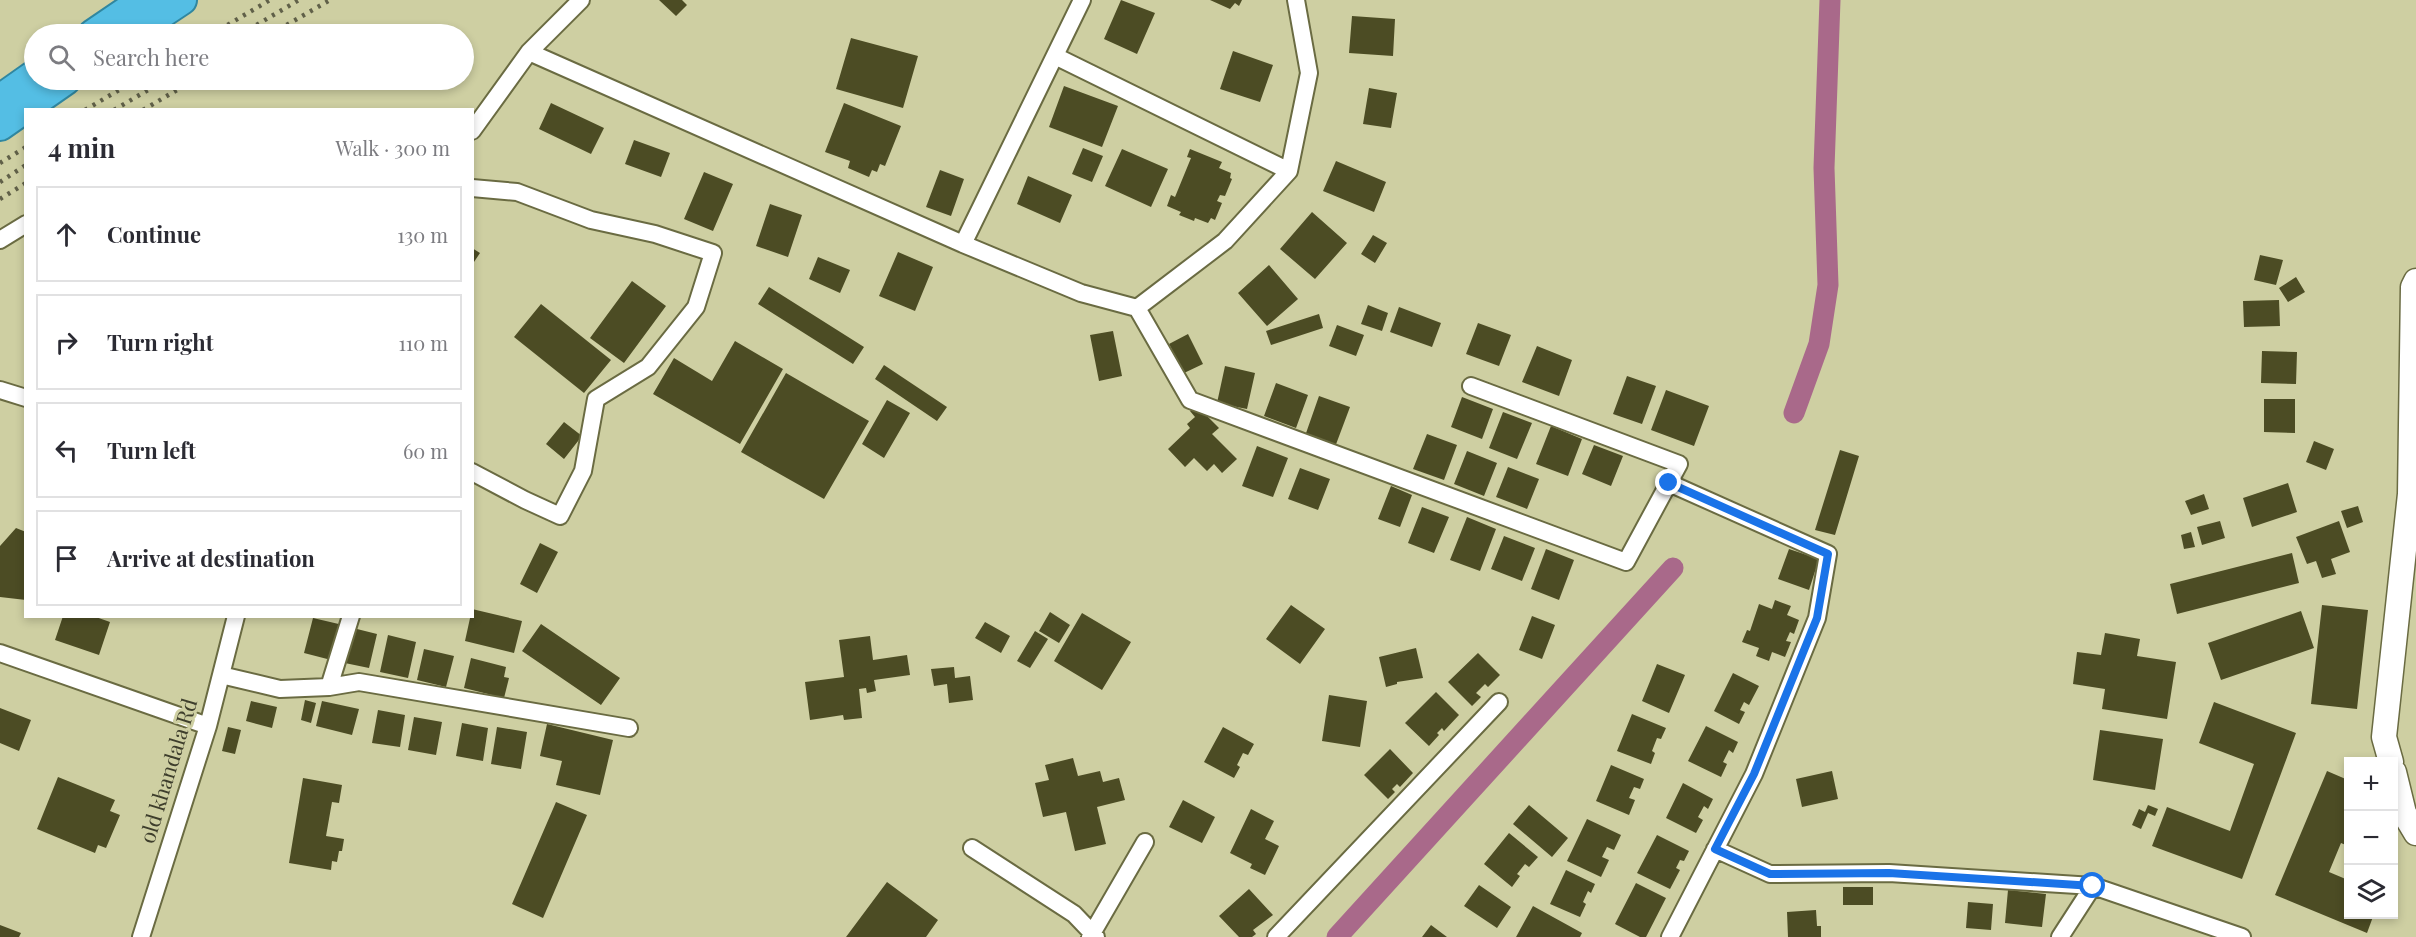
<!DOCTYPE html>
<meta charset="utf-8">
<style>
:root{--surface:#fff;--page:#f7f7f7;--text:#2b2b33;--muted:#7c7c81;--line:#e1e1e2}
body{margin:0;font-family:"Playfair Display",serif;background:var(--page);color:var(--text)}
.controls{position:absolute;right:18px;bottom:18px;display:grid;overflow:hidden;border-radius:0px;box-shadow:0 3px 9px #0003}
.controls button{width:54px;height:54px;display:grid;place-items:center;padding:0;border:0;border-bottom:2px solid var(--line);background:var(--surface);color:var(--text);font:30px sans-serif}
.stop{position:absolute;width:18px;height:18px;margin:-14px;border:4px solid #1a73e8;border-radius:50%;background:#fff}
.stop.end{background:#1a73e8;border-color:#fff;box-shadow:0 2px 6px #0008}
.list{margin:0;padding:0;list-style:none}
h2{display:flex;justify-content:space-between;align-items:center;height:78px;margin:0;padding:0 24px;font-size:26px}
h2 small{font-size:20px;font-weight:400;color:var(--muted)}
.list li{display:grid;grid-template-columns:39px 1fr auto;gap:18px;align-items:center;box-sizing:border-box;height:96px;margin:0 12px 12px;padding:0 12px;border:2px solid var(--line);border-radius:0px}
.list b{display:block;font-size:22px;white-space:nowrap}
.list em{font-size:20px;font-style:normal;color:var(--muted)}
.icon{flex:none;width:33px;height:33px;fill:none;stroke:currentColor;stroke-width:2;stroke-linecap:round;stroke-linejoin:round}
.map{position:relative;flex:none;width:2416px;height:937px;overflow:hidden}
.search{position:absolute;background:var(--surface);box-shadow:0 3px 9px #0003;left:24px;top:24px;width:450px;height:66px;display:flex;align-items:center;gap:15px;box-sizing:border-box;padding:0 21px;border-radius:33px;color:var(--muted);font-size:22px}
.panel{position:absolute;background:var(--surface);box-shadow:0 3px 9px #0003;left:24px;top:108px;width:450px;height:510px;border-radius:0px}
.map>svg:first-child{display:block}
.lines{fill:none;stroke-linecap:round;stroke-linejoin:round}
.canal{stroke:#a9698a;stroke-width:21}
.building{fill:#4c4c24}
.minor-casing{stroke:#6a6b42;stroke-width:20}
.secondary-casing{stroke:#6a6b42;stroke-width:27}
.trunk-casing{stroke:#3087a0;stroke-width:32}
.minor{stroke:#fff;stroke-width:16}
.secondary{stroke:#fff;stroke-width:24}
.trunk{stroke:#54bee4;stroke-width:28}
.rail{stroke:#606048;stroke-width:4.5;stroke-dasharray:3 6;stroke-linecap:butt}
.route{stroke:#1a73e8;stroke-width:8}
.labels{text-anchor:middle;stroke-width:6;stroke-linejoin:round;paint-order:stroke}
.street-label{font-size:21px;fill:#3e3e2c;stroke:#cecfa2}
</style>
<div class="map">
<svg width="2416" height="937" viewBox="0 0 2416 937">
<rect width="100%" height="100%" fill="#cecfa2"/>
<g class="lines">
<!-- canal -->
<path class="canal" d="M 1794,413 L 1819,344 L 1828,285 L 1824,168 L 1830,0
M 1337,937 L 1673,568"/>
</g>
<!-- building -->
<path class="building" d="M 659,0 L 682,0 L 687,5 L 676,16 Z
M 1121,0 L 1155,13 L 1137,54 L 1104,39 Z
M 1210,0 L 1242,0 L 1239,6 L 1235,3 L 1230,9 Z
M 1352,16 L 1395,19 L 1393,56 L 1349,53 Z
M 851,38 L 918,56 L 903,108 L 836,89 Z
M 1233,51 L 1273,65 L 1260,102 L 1220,89 Z
M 1064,86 L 1118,106 L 1102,147 L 1049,127 Z
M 1369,88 L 1397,93 L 1391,128 L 1363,124 Z
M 551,103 L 604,128 L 591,154 L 539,129 Z
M 844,103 L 901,126 L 885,166 L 880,164 L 877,172 L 872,170 L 869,177 L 848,168 L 850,161 L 825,152 Z
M 634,140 L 670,153 L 661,177 L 625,164 Z
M 1083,148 L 1103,156 L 1092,182 L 1072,174 Z
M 1122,149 L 1168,169 L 1151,207 L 1105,186 Z
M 1190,149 L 1222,162 L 1219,168 L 1231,173 L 1230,178 L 1232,179 L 1225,196 L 1220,195 L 1217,201 L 1222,203 L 1215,220 L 1211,218 L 1208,223 L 1195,218 L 1194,221 L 1179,215 L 1181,212 L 1167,206 L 1171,195 L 1175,197 L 1191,158 L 1187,157 Z
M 1336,161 L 1386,182 L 1374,212 L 1323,191 Z
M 940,170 L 964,179 L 951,216 L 926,207 Z
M 704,172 L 733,184 L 713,231 L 684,219 Z
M 1028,176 L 1072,195 L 1060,223 L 1017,204 Z
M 770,204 L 802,215 L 788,257 L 756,246 Z
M 1312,212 L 1347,243 L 1315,279 L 1280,249 Z
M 1373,235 L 1387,243 L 1375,263 L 1361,254 Z
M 472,248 L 480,253 L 472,265 Z
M 898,252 L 933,267 L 915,311 L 879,296 Z
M 2260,255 L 2283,260 L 2276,285 L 2254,280 Z
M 818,257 L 850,270 L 840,293 L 809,279 Z
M 1269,265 L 1298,299 L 1267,326 L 1238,293 Z
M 2296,277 L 2305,292 L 2288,302 L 2279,288 Z
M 632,281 L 666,306 L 624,363 L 590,338 Z
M 769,287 L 864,347 L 853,364 L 758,304 Z
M 2279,300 L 2280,326 L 2244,327 L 2243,301 Z
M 541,304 L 611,360 L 584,393 L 514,337 Z
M 1368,305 L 1388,313 L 1382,331 L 1361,324 Z
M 1399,307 L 1441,323 L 1432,347 L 1390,332 Z
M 1319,314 L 1323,328 L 1271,345 L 1266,331 Z
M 1478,323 L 1511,335 L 1499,366 L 1466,354 Z
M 1337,325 L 1364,335 L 1356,356 L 1329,346 Z
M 1113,331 L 1122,376 L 1099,381 L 1090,335 Z
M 1188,334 L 1203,364 L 1184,373 L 1169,344 Z
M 735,341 L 783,369 L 740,444 L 653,394 L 674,358 L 712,381 Z
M 1537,346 L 1572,360 L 1559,396 L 1522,382 Z
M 2262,351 L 2297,352 L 2296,384 L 2261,383 Z
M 884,365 L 947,407 L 937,421 L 875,379 Z
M 1225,366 L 1255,373 L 1247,409 L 1217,403 Z
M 786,373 L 869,421 L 824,499 L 741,452 Z
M 1627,376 L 1656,386 L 1642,424 L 1613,414 Z
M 1276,383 L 1308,395 L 1296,428 L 1264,416 Z
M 1666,390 L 1709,406 L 1694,446 L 1651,430 Z
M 1319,396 L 1350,407 L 1335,447 L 1305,436 Z
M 1462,397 L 1493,409 L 1482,439 L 1451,427 Z
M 2264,399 L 2295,399 L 2295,433 L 2264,432 Z
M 887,400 L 910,413 L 884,458 L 862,444 Z
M 1196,405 L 1219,428 L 1212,434 L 1237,459 L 1222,473 L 1214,464 L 1207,471 L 1194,458 L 1185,467 L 1168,449 L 1190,428 L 1187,424 L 1195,417 L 1190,411 Z
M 1503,412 L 1532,423 L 1517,459 L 1489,448 Z
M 564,422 L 582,436 L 564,459 L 546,444 Z
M 1551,426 L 1582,439 L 1568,476 L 1536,464 Z
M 1427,434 L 1457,445 L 1444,480 L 1413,469 Z
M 2314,441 L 2334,449 L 2326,470 L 2306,462 Z
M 1594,445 L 1623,456 L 1611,486 L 1582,474 Z
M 1257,446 L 1288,458 L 1273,497 L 1242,486 Z
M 1840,450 L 1859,456 L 1835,535 L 1815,530 Z
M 1467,451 L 1497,463 L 1484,496 L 1454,484 Z
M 1508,467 L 1539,479 L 1527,509 L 1496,497 Z
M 1300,468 L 1330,479 L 1318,510 L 1288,499 Z
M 2288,483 L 2297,512 L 2252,527 L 2243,498 Z
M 1391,486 L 1412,495 L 1400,527 L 1378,519 Z
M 2204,494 L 2209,509 L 2191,515 L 2185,501 Z
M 2358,506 L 2363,522 L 2347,528 L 2341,511 Z
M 1422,507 L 1449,517 L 1434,553 L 1408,543 Z
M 1467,517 L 1496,529 L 1480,571 L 1450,560 Z
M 2220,521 L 2225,538 L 2202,545 L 2197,527 Z
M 2339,521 L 2350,552 L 2331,559 L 2336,574 L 2322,578 L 2316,561 L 2307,564 L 2296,537 Z
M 16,528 L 26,532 L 26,600 L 0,597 L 0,546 Z
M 2191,532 L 2195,547 L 2184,549 L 2181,535 Z
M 1504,536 L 1535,548 L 1522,581 L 1491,569 Z
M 540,543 L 558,552 L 537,593 L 520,584 Z
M 1546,549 L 1574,560 L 1559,600 L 1531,589 Z
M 1789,549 L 1819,559 L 1809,590 L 1778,579 Z
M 2292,553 L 2299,583 L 2177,614 L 2170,584 Z
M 1775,600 L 1791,606 L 1787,615 L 1799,620 L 1794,634 L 1790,632 L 1786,641 L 1791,642 L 1785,657 L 1772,652 L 1769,661 L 1756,656 L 1759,648 L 1742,642 L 1747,630 L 1750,631 L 1759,604 L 1772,609 Z
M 1291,605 L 1325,629 L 1300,664 L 1266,639 Z
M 2322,605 L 2368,610 L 2357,709 L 2311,704 Z
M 472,609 L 522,621 L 514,653 L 465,641 Z
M 2301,611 L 2314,648 L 2221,680 L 2208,643 Z
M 1050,612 L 1070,625 L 1059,643 L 1039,631 Z
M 1082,613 L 1131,642 L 1102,690 L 1054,661 Z
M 63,616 L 93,616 L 110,622 L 99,655 L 55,640 Z
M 1532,616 L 1555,625 L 1542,659 L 1519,650 Z
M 313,618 L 343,625 L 335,661 L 304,653 Z
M 985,622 L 1010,636 L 1001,653 L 975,638 Z
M 541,624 L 620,678 L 601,705 L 522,651 Z
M 349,627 L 377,634 L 369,668 L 340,662 Z
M 1035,631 L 1048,639 L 1030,668 L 1017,661 Z
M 2105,633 L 2140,639 L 2137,656 L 2176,662 L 2167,719 L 2102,709 L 2105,689 L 2073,684 L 2077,652 L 2101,655 Z
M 388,635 L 416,642 L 408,678 L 380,672 Z
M 870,636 L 873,660 L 907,655 L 910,675 L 874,680 L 876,691 L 867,693 L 866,688 L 859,689 L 862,718 L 844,720 L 843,715 L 810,720 L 805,682 L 844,677 L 839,640 Z
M 1416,648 L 1423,678 L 1397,682 L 1397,684 L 1386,687 L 1379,657 Z
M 424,649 L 454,656 L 446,687 L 417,680 Z
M 1478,653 L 1500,675 L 1488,687 L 1485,684 L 1476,693 L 1481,697 L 1472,706 L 1448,682 Z
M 471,658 L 506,667 L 504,677 L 509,678 L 504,698 L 464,688 Z
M 1657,664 L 1685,675 L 1669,713 L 1642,701 Z
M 954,667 L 955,678 L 970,676 L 973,700 L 949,703 L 947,684 L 934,686 L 931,669 Z
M 1733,673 L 1759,686 L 1749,705 L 1744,702 L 1740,710 L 1745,712 L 1739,724 L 1714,711 Z
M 1436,692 L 1459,715 L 1444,731 L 1442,728 L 1437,733 L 1439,735 L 1429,746 L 1405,723 Z
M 1329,695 L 1367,701 L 1360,747 L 1322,741 Z
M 305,700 L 316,703 L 311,723 L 301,720 Z
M 251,701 L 277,707 L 272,728 L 246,721 Z
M 322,701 L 359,709 L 352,735 L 316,726 Z
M 2214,702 L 2296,733 L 2242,879 L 2152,846 L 2167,807 L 2230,831 L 2254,764 L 2199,743 Z
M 0,708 L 31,720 L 19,751 L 0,743 Z
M 378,710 L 405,715 L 400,747 L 372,743 Z
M 1632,714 L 1666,728 L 1661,739 L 1657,738 L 1652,751 L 1655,753 L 1651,764 L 1617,751 Z
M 414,717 L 442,722 L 436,755 L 408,750 Z
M 462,723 L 488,728 L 483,761 L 456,756 Z
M 547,724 L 613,740 L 600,795 L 556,785 L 562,761 L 540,756 Z
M 1706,726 L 1738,742 L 1733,753 L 1729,750 L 1723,762 L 1727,764 L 1721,777 L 1688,761 Z
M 228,727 L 241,730 L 235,754 L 222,751 Z
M 497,727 L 527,732 L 521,769 L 491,764 Z
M 1223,727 L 1254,744 L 1248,755 L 1243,753 L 1237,765 L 1240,767 L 1234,778 L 1204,762 Z
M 2100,730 L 2163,739 L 2155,790 L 2093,780 Z
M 1390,749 L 1413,773 L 1400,787 L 1397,784 L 1392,789 L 1395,792 L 1388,799 L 1364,775 Z
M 1073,758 L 1078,776 L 1100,771 L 1103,782 L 1119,778 L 1125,800 L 1097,807 L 1106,844 L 1075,851 L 1066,812 L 1043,817 L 1035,783 L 1049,780 L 1045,765 Z
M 1611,765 L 1644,779 L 1640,789 L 1634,787 L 1629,798 L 1635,800 L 1629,815 L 1596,801 Z
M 1832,771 L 1838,799 L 1802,807 L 1796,779 Z
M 2327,771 L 2348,780 L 2348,846 L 2341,843 L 2329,872 L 2348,880 L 2348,914 L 2374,914 L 2367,933 L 2275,895 Z
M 58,777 L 115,800 L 110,811 L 120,815 L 106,848 L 98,845 L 95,853 L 37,829 Z
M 303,778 L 342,785 L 339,803 L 332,802 L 326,836 L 344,839 L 342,851 L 339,851 L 337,862 L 332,861 L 331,870 L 289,863 Z
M 1683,783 L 1713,799 L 1708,809 L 1704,806 L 1698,817 L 1703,820 L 1696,833 L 1666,818 Z
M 1183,800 L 1215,817 L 1202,843 L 1169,827 Z
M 556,802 L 587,815 L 543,918 L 512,904 Z
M 1529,805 L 1568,838 L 1552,857 L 1513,824 Z
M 2148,805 L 2158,809 L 2155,816 L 2148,813 L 2141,829 L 2132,825 L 2139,809 L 2145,812 Z
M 1251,809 L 1274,821 L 1265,839 L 1279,846 L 1265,875 L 1250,868 L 1252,864 L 1230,853 Z
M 1587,819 L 1621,835 L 1614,850 L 1607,847 L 1602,857 L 1609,860 L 1601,877 L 1567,861 Z
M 1509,833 L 1538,857 L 1529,867 L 1525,864 L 1517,874 L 1520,876 L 1512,887 L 1484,864 Z
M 1657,835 L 1689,851 L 1684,861 L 1680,860 L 1676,868 L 1680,870 L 1670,889 L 1637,873 Z
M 1566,870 L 1595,884 L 1591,893 L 1588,891 L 1583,902 L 1586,904 L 1580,917 L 1550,904 Z
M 887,882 L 938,920 L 926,937 L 846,937 Z
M 1636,883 L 1666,898 L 1646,937 L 1640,937 L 1615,924 Z
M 1479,885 L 1511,907 L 1497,928 L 1464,906 Z
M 1843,887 L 1873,887 L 1873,905 L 1843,905 Z
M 1249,889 L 1273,915 L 1253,930 L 1256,934 L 1252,937 L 1239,937 L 1219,916 Z
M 2008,890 L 2046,894 L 2042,927 L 2005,923 Z
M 1968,902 L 1993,904 L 1991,930 L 1966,928 Z
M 1533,906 L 1582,933 L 1580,937 L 1516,937 Z
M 1816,910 L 1817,926 L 1821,926 L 1821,937 L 1788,937 L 1787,912 Z
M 0,925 L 21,933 L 19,937 L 0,937 Z
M 1431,925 L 1447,937 L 1422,937 Z"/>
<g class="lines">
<defs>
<path id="minor" d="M 529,52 L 963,244 L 1081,293 L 1137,308 L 1225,241 L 1289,171 L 1309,73 L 1296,0
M 1055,56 L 1289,171
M 472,131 L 529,52 L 581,0
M 472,188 L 517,192 L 591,220 L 655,234 L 713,253 L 696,307 L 648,367 L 596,399 L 583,471 L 560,516 L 525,500 L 472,472
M 0,240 L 26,224
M 963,244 L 1082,0
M 1137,308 L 1190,400 L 1626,562 L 1679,464 L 1471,386
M 0,390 L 26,398
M 1669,483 L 1828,554 L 1817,618 L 1754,774 L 1670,937
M 0,653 L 208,726
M 221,675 L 280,689 L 329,687 L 359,682 L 629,728
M 329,687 L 351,616
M 972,848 L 1074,914 L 1096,937
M 1715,849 L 1770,874 L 1889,873 L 2093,886
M 141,937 L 208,726 L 236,616
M 1090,937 L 1145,842
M 1276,937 L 1499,702
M 2060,937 L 2093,886 L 2242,937"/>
<path id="secondary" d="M 2391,762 L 2384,737 L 2410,494 L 2413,287 L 2416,281
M 2394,772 L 2404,813 L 2416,833"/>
<path id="trunk" d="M 93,34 L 143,0
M 131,34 L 182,0
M 0,99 L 34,75
M 0,126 L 66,80"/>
</defs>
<!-- minor casing -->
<use href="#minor" class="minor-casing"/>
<!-- secondary casing -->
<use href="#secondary" class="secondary-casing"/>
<!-- trunk casing -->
<use href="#trunk" class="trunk-casing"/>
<!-- minor -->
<use href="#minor" class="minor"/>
<!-- secondary -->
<use href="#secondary" class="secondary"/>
<!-- trunk -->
<use href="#trunk" class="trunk"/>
<!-- rail -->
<path class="rail" d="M 212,34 L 270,0
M 241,34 L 299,0
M 271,34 L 330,0
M 85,110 L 136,80
M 114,110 L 165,80
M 143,110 L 194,80
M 0,163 L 26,147
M 0,182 L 26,165
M 0,199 L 26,183"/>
</g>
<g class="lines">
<!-- route -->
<path class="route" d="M 1669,483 L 1828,554 L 1817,618 L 1754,774 L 1715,849 L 1770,874 L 1889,873 L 2093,886"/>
</g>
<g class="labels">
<!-- street labels -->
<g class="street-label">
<text transform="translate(169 771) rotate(-73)" y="7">old khandala Rd</text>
</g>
</g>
</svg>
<div class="controls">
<button>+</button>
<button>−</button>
<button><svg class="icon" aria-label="layers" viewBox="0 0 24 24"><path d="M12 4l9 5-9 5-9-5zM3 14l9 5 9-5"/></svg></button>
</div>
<div class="stop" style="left:2093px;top:886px"></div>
<div class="stop end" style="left:1669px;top:483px"></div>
<div class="search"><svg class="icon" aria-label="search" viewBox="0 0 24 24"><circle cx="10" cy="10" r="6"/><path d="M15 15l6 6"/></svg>Search here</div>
<section class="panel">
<h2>4 min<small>Walk · 300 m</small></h2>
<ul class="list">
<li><svg class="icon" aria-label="ahead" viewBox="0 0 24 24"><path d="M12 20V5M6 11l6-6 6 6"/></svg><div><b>Continue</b></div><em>130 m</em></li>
<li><svg class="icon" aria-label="right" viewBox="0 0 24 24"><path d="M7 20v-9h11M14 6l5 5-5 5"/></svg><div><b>Turn right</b></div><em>110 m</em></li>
<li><svg class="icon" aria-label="left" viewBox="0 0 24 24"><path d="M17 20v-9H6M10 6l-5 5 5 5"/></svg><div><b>Turn left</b></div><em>60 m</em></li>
<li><svg class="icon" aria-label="arrive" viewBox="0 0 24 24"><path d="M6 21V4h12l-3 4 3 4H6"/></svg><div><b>Arrive at destination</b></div></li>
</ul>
</section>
</div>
